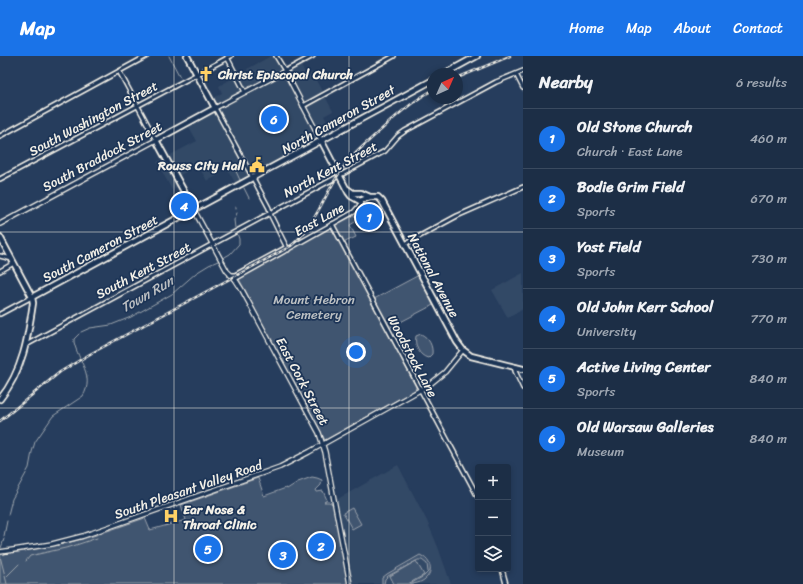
<!DOCTYPE html>
<meta charset="utf-8">
<style>
:root{--surface:#1c2e46;--page:#25364d;--text:#f1f3f6;--muted:#a0a8b3;--line:#3a4a5f;--accent:#1a73e8}
body{margin:0;font-family:Sriracha,sans-serif;background:var(--page);color:var(--text)}
.controls{position:absolute;right:12px;bottom:12px;display:grid;overflow:hidden;border-radius:4px;box-shadow:0 2px 6px #0003}
.controls button{width:36px;height:36px;display:grid;place-items:center;padding:0;border:0;border-bottom:1px solid var(--line);background:var(--surface);color:var(--text);font:20px sans-serif}
.compass{position:absolute;left:427px;top:12px;width:36px;height:36px;border-radius:50%;background:var(--surface);box-shadow:0 2px 6px #0003;rotate:45deg}
.you{position:absolute;left:356px;top:296px;width:14px;height:14px;margin:-10px;border:3px solid #fff;border-radius:50%;background:#1a73e8;box-shadow:0 0 0 6px #1a73e833}
.badge{display:grid;place-items:center;width:26px;height:26px;border-radius:50%;background:var(--accent);color:#fff;font-size:13px;font-weight:700}
.pin{position:absolute;translate:-50% -50%;border:2px solid #fff;box-shadow:0 1px 4px #0006}
.list{margin:0;padding:0;list-style:none}
h2{display:flex;justify-content:space-between;align-items:center;height:52px;margin:0;padding:0 16px;font-size:17px}
h2 small{font-size:13px;font-weight:400;color:var(--muted)}
.list li{display:grid;grid-template-columns:26px 1fr auto;gap:12px;align-items:center;box-sizing:border-box;height:60px;padding:0 16px;border-top:1px solid var(--line)}
.list b{display:block;font-size:15px;white-space:nowrap}
.list p{margin:0;font-size:13px;white-space:nowrap;color:var(--muted)}
.list em{font-size:13px;font-style:normal;color:var(--muted)}
.icon{flex:none;width:22px;height:22px;fill:none;stroke:currentColor;stroke-width:2;stroke-linecap:round;stroke-linejoin:round}
.map{position:relative;flex:none;width:523px;height:528px;overflow:hidden}
header{display:flex;align-items:center;gap:24px;box-sizing:border-box;height:56px;padding:0 20px;background:var(--accent);color:#fff}
header strong{font-size:19px}
nav{display:flex;gap:22px;margin-inline-start:auto;font-size:14px}
main{display:flex}
aside{flex:1;background:var(--surface)}
.map>svg:first-child{display:block}
.built{fill:#334966}
.green{fill:#40546f;stroke:#9aa2ac}
.lines{fill:none;stroke-linecap:round;stroke-linejoin:round}
.stream{stroke:#9fa7ae;stroke-width:1}
.tertiary-casing{stroke:#f4f1e8;stroke-width:6}
.secondary-casing{stroke:#f4f1e8;stroke-width:6}
.primary-casing{stroke:#f4f1e8;stroke-width:8}
.tertiary{stroke:#1d3557;stroke-width:3}
.secondary{stroke:#1d3557;stroke-width:3.5}
.primary{stroke:#1d3557;stroke-width:4.5}
.rail-casing{stroke:#f4f1e8;stroke-width:2.5}
.rail{stroke:#1d3557;stroke-width:1;stroke-dasharray:3;stroke-linecap:butt}
.grid{fill:none;stroke:#f4f1e8;stroke-width:1;stroke-opacity:0.55}
.labels{text-anchor:middle;stroke-width:3.5;stroke-linejoin:round;paint-order:stroke}
.poi-label{font-size:13px;font-weight:bold;fill:#f4f1e8;stroke:#1d3557;text-anchor:start}
.street-label{font-size:13px;fill:#f4f1e8;stroke:#1d3557}
.park-label{font-size:13px;fill:#bec2c4;stroke:#1d3557}
.water-label{font-size:14px;font-style:italic;fill:#bcbfc2;stroke:#1d3557}
</style>
<header>
<strong>Map</strong>
<nav><a>Home</a><a>Map</a><a>About</a><a>Contact</a></nav>
</header>
<main>
<div class="map">
<svg width="523" height="528" viewBox="0 0 523 528">
<rect width="100%" height="100%" fill="#263d5d"/>
<filter id="ink" filterUnits="userSpaceOnUse"><feTurbulence type="fractalNoise" baseFrequency=".025" numOctaves="2"/><feDisplacementMap in="SourceGraphic" scale="8" xChannelSelector="R" yChannelSelector="G"/><feConvolveMatrix kernelMatrix="1 2 1 2 8 2 1 2 1" color-interpolation-filters="sRGB"/></filter>
<g filter="url(#ink)">
<!-- built -->
<path class="built" d="M 271,0 L 275,0 L 284,16 L 300,8 L 307,20 L 312,17 L 333,55 L 324,60 L 333,77 L 237,130 L 224,107 L 215,112 L 219,119 L 207,125 L 198,109 L 175,122 L 179,130 L 172,134 L 157,106 L 197,85 L 188,69 L 217,54 L 212,43 L 222,37 L 219,30 L 235,21 L 237,24 L 249,18 L 247,13 Z
M 523,217 L 523,253 L 508,262 L 492,234 Z
M 398,409 L 427,465 L 438,491 L 451,528 L 352,528 L 336,444 Z"/>
<!-- green -->
<path class="green" d="M 353,160 L 359,161 L 360,163 L 350,169 L 356,181 L 343,187 L 335,171 L 335,169 Z
M 332,171 L 416,331 L 415,334 L 325,384 L 239,223 L 239,221 L 318,178 Z
M 419,219 L 435,248 L 389,272 L 374,243 Z
M 421,278 C 429,282 433,290 432,298 L 428,302 C 419,300 414,289 416,280 Z
M 312,421 L 317,422 L 322,424 L 321,429 L 316,434 L 317,436 L 323,435 L 327,444 L 324,446 L 329,446 L 333,448 L 348,528 L 0,528 L 0,498 L 19,496 L 67,487 L 93,480 L 145,462 L 150,474 L 186,464 L 181,449 L 258,422 L 264,440 L 286,432 L 287,433 L 298,426 Z
M 352,452 L 361,468 L 352,473 L 343,457 Z
M 420,499 C 438,507 431,528 410,528 L 424,520 L 428,516 L 427,508 L 422,504 L 418,504 L 388,520 L 385,523 L 384,528 L 382,528 L 382,522 L 387,518 Z
M 416,505 L 424,519 L 408,528 L 394,528 L 390,520 Z"/>
<g class="lines">
<!-- stream -->
<path class="stream" d="M 169,0 L 180,21
M 233,109 L 240,124
M 244,132 L 249,142
M 236,151 L 236,153
M 235,172 L 234,164 L 237,157
M 223,202 L 230,198 L 239,188 L 239,183 L 237,177
M 81,276 L 90,272 L 111,269 L 131,261 L 172,238 L 196,217 L 209,209 L 218,205
M 8,459 L 12,443 L 29,412 L 32,396 L 35,386 L 53,360 L 83,340 C 95,320 78,305 74,286 L 74,283 L 79,278
M 4,480 L 7,465
M 1,492 L 4,483
M 0,500 L 7,528
M 26,505 L 30,500 L 34,499 L 70,491 L 97,482
M 7,520 L 19,508"/>
<defs>
<path id="tertiary" d="M 276,0 L 285,15 L 313,0
M 227,1 L 245,36
M 119,15 L 156,84
M 516,18 L 523,32
M 303,50 L 394,0
M 215,52 L 253,122 L 269,152 L 271,160 L 288,194
M 0,80 L 147,0
M 0,123 L 231,0
M 332,168 L 478,441
M 405,188 L 457,160 L 523,131
M 0,200 L 12,203
M 0,215 L 14,207
M 230,219 L 235,219 L 287,191
M 235,223 L 354,156 L 360,149 L 362,144
M 0,258 L 32,241
M 26,289 L 385,95 L 398,80 L 405,75 L 496,26 L 523,15
M 517,311 L 515,313 L 515,315 L 523,332
M 502,513 L 506,528"/>
<path id="secondary" d="M 215,52 L 285,15 L 321,84
M 194,154 L 227,215 L 235,223 L 242,234 L 319,377 L 325,396 L 350,528
M 0,168 L 156,84
M 0,496 L 52,488 L 83,480 L 280,411 L 309,396 L 429,329 L 445,316 L 463,294"/>
<path id="primary" d="M 187,0 L 215,52 L 156,84 L 194,154
M 444,18 L 477,0
M 321,84 L 348,136 L 351,140 L 360,145 L 370,141
M 346,132 L 353,137 L 361,137 L 370,141 L 378,141 L 382,145 L 457,286 L 463,294 L 471,300 L 523,313
M 0,181 L 32,241 L 33,247 C 28,281 23,315 0,343
M 32,241 L 433,24"/>
</defs>
<!-- tertiary casing -->
<use href="#tertiary" class="tertiary-casing"/>
<!-- secondary casing -->
<use href="#secondary" class="secondary-casing"/>
<!-- primary casing -->
<use href="#primary" class="primary-casing"/>
<!-- tertiary -->
<use href="#tertiary" class="tertiary"/>
<!-- secondary -->
<use href="#secondary" class="secondary"/>
<!-- primary -->
<use href="#primary" class="primary"/>
<defs>
<path id="rail" d="M 457,22 L 510,0
M 0,365 L 60,316 L 90,298 L 291,190 C 313,172 323,143 338,119 C 350,101 366,87 382,73 C 398,58 414,44 433,34"/>
</defs>
<!-- rail casing -->
<use href="#rail" class="rail-casing"/>
<!-- rail -->
<use href="#rail" class="rail"/>
</g>
</g>
<!-- grid -->
<path class="grid" d="M 174,0 L 174,528M 349,0 L 349,528M 0,176 L 523,176M 0,352 L 523,352"/>
<!-- icons -->
<defs>
<symbol id="church-bare" viewBox="-9 -9 18 18"><path d="M-1.2-6h2.4v3.5h3.3v2.4h-3.3V6h-2.4V-.1h-3.3v-2.4h3.3Z" fill="#ffd166" stroke="#1d3557" stroke-width="2.5" paint-order="stroke"/></symbol>
<symbol id="civic-bare" viewBox="-9 -9 18 18"><path d="M-.6-6.5H3V-4.5H.6V-3L4-1V1h2V6H-6V1h2V-1L-.6-3ZM-1.2 2.5V6h2.4V2.5Z" fill="#ffd166" stroke="#1d3557" stroke-width="2.5" paint-order="stroke"/></symbol>
<symbol id="hospital-bare" viewBox="-9 -9 18 18"><path d="M-5-5h3v3.5h4V-5h3V5h-3V1.5h-4V5h-3Z" fill="#ffd166" stroke="#1d3557" stroke-width="2.5" paint-order="stroke"/></symbol>
</defs>
<g fill-rule="evenodd">
<use href="#church-bare" x="195" y="7" width="22" height="22"/>
<use href="#civic-bare" x="246" y="98" width="22" height="22"/>
<use href="#hospital-bare" x="160" y="449" width="22" height="22"/>
</g>
<g class="labels">
<!-- poi labels -->
<g class="poi-label">
<text x="218" y="23">Christ Episcopal Church</text>
<text x="245" y="114" text-anchor="end">Rouss City Hall</text>
<text x="183" y="458">Ear Nose &amp;<tspan x="183" dy="15">Throat Clinic</tspan></text>
</g>
<!-- street labels -->
<g class="street-label">
<text transform="translate(93 62) rotate(-28)" y="5">South Washington Street</text>
<text transform="translate(338 63) rotate(-29)" y="5">North Cameron Street</text>
<text transform="translate(102 100) rotate(-28)" y="5">South Braddock Street</text>
<text transform="translate(330 113) rotate(-28)" y="5">North Kent Street</text>
<text transform="translate(319 163) rotate(-29)" y="5">East Lane</text>
<text transform="translate(100 192) rotate(-28)" y="5">South Cameron Street</text>
<text transform="translate(143 214) rotate(-28)" y="5">South Kent Street</text>
<text transform="translate(434 219) rotate(62)" y="5">National Avenue</text>
<text transform="translate(413 300) rotate(62)" y="5">Woodstock Lane</text>
<text transform="translate(303 325) rotate(62)" y="5">East Cork Street</text>
<text transform="translate(188 433) rotate(-19)" y="5">South Pleasant Valley Road</text>
</g>
<!-- park labels -->
<g class="park-label">
<text x="314" y="248">Mount Hebron<tspan x="314" dy="15">Cemetery</tspan></text>
</g>
<!-- water labels -->
<g class="water-label">
<text transform="translate(147 238) rotate(-30)" y="5">Town Run</text>
</g>
</g>
</svg>
<div class="controls">
<button>+</button>
<button>−</button>
<button><svg class="icon" aria-label="layers" viewBox="0 0 24 24"><path d="M12 4l9 5-9 5-9-5zM3 14l9 5 9-5"/></svg></button>
</div>
<svg class="compass" viewBox="-18 -18 36 36"><path d="M0-13l5 13h-10z" fill="#e53935"/><path d="M0 13l5-13h-10z" fill="#a0a8b3"/></svg>
<div class="you"></div>
<div class="pin badge" style="left:369px;top:161px">1</div>
<div class="pin badge" style="left:321px;top:490px">2</div>
<div class="pin badge" style="left:283px;top:499px">3</div>
<div class="pin badge" style="left:184px;top:150px">4</div>
<div class="pin badge" style="left:208px;top:493px">5</div>
<div class="pin badge" style="left:274px;top:63px">6</div>
</div>
<aside>
<h2>Nearby<small>6 results</small></h2>
<ul class="list">
<li><span class="badge">1</span><div><b>Old Stone Church</b><p>Church · East Lane</p></div><em>460 m</em></li>
<li><span class="badge">2</span><div><b>Bodie Grim Field</b><p>Sports</p></div><em>670 m</em></li>
<li><span class="badge">3</span><div><b>Yost Field</b><p>Sports</p></div><em>730 m</em></li>
<li><span class="badge">4</span><div><b>Old John Kerr School</b><p>University</p></div><em>770 m</em></li>
<li><span class="badge">5</span><div><b>Active Living Center</b><p>Sports</p></div><em>840 m</em></li>
<li><span class="badge">6</span><div><b>Old Warsaw Galleries</b><p>Museum</p></div><em>840 m</em></li>
</ul>
</aside>
</main>
